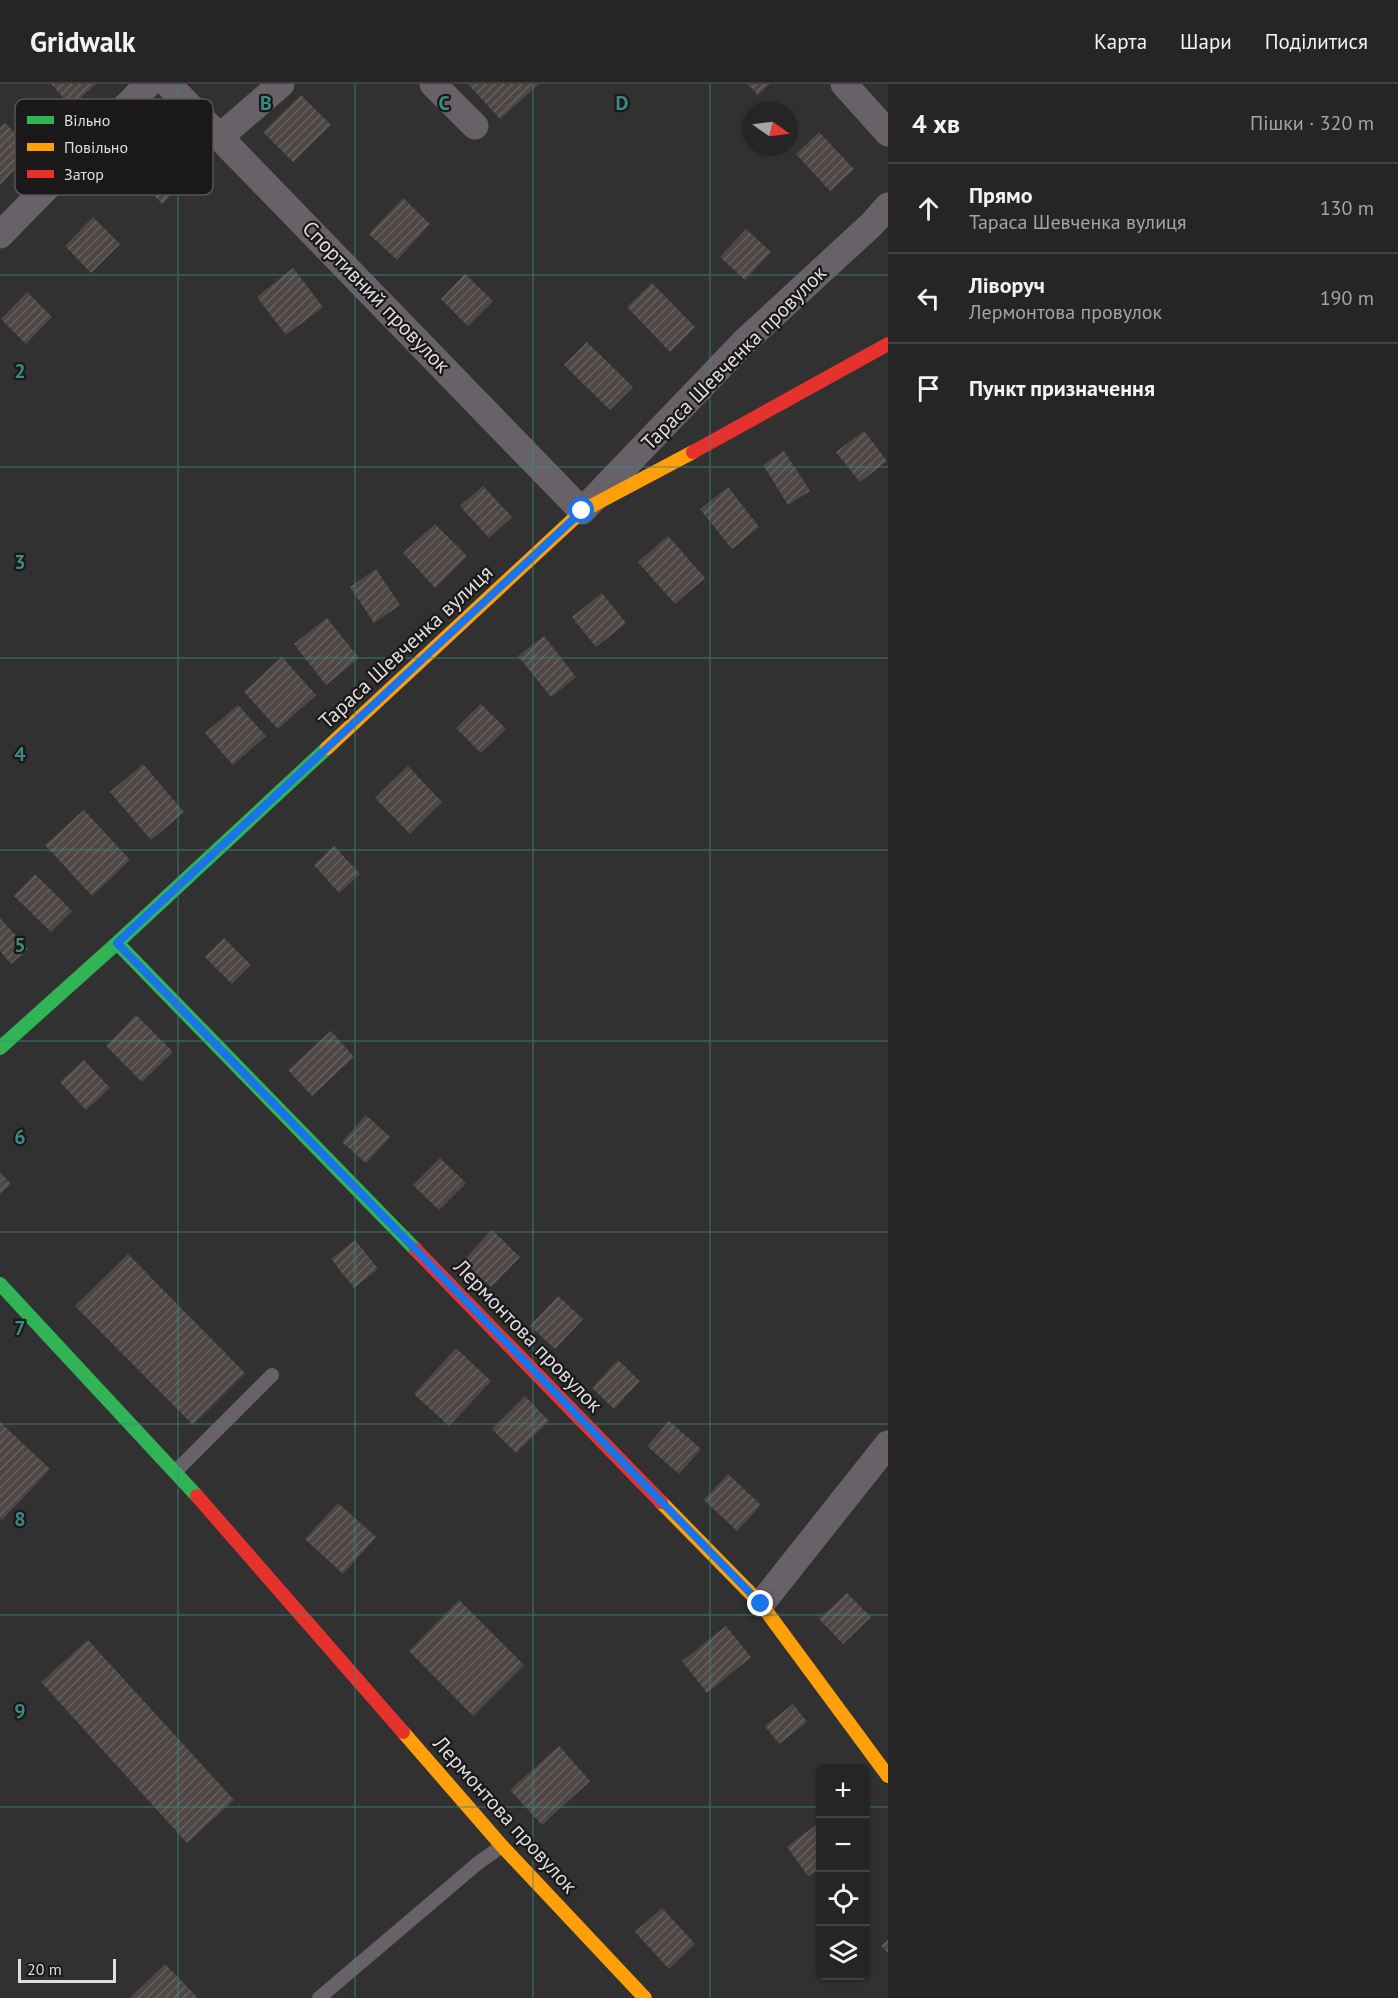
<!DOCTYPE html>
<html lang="uk">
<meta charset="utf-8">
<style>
:root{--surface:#262525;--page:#323132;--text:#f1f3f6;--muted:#a4a5a7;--line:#424242}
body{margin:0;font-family:"PT Sans",sans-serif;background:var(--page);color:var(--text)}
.controls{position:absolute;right:18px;bottom:18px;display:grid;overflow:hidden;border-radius:9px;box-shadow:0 2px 4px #0004}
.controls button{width:54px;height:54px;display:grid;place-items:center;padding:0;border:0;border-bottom:2px solid var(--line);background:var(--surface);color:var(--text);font:30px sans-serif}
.compass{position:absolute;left:744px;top:18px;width:54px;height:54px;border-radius:50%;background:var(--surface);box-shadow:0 2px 4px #0004;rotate:104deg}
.scale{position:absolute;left:18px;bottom:15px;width:98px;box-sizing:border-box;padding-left:6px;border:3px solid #dfddde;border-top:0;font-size:16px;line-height:21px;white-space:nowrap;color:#dfddde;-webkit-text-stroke:4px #1a1819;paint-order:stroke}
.stop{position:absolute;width:18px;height:18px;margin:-14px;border:4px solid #1a73e8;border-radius:50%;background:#fff}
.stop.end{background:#1a73e8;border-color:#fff;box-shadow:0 2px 6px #0008}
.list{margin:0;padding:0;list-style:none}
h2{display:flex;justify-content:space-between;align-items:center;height:78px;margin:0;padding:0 24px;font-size:26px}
h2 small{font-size:20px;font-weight:400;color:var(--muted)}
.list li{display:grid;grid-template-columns:39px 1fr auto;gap:18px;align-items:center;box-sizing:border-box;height:90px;padding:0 24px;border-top:2px solid var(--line)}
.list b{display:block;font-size:22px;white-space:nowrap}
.list p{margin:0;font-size:20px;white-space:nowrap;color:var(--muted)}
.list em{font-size:20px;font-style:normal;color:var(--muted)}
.icon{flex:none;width:33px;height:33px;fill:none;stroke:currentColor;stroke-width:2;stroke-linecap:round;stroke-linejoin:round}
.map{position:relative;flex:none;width:888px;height:1914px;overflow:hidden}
header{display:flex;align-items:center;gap:36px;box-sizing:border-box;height:84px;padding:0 30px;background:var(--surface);border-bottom:2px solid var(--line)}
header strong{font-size:28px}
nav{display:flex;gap:33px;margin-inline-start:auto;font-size:21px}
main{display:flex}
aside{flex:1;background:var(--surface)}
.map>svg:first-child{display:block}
.building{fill:url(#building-hatch)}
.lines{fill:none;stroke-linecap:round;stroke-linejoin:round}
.lane{stroke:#686168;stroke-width:14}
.street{stroke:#686168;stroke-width:27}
.fast{stroke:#30b455;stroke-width:14}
.slow{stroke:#ff9f0a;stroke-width:14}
.jam{stroke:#e5322d;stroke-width:14}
.route{stroke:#1a73e8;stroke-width:8}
.grid{fill:none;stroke:#398b84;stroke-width:1.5;stroke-opacity:0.55}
.labels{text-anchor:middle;stroke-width:4.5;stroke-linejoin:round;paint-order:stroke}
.street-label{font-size:21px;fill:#dfddde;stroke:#1a1819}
.key{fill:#1a1819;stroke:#555354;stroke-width:1.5}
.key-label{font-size:16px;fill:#dfddde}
.grid-label{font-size:20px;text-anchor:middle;font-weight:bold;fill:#398b84;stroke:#1a1819;stroke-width:4.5;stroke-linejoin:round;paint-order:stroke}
</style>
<header>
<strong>Gridwalk</strong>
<nav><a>Карта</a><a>Шари</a><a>Поділитися</a></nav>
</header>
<main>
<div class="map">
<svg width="888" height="1914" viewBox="0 0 888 1914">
<defs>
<pattern id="building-hatch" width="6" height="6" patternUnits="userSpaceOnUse" patternTransform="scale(1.5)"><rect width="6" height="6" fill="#4e4746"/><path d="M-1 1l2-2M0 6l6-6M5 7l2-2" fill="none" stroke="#676160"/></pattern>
</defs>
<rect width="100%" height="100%" fill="#323131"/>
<!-- building -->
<path class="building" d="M 51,0 L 96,0 L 71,22 Z
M 468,0 L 539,0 L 500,35 Z
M 747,0 L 770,0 L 758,11 Z
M 301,11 L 331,41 L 293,78 L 263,48 Z
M 5,39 L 33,66 L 0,101 L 0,44 Z
M 819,48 L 854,85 L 830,107 L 796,70 Z
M 165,62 L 192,92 L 162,120 L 135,90 Z
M 403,114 L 430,140 L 397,176 L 369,150 Z
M 93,133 L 120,160 L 91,189 L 65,162 Z
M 746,145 L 771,168 L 745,196 L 720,173 Z
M 293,184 L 323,223 L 286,251 L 257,213 Z
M 465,190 L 493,217 L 468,242 L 441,215 Z
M 652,199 L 695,243 L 670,268 L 627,223 Z
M 27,208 L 52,233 L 26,260 L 1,235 Z
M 587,258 L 633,303 L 610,326 L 564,281 Z
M 864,347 L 887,377 L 860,398 L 836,368 Z
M 784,367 L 810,407 L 788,421 L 763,381 Z
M 483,402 L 512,433 L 489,454 L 460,422 Z
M 728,403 L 759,443 L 732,465 L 700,425 Z
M 435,440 L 467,472 L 435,504 L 403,469 Z
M 668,452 L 705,494 L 675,520 L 638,478 Z
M 376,485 L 400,521 L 374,539 L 350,503 Z
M 602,509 L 626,539 L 596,563 L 572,533 Z
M 327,534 L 359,574 L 326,601 L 294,560 Z
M 544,552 L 576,593 L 551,613 L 518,572 Z
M 282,573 L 316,611 L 278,645 L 244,608 Z
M 481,620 L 506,645 L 481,669 L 456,644 Z
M 238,621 L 266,652 L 233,681 L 205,649 Z
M 143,680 L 184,728 L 151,756 L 110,708 Z
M 408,682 L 442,718 L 410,750 L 375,714 Z
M 84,726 L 130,776 L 92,812 L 45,761 Z
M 334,762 L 360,790 L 339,809 L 314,781 Z
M 35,790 L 72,827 L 51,848 L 14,812 Z
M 0,834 L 28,865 L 11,880 L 0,867 Z
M 224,854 L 251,881 L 232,900 L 205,873 Z
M 136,931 L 173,968 L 142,998 L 106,962 Z
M 331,947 L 354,973 L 312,1012 L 288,986 Z
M 84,976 L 110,1004 L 86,1026 L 60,998 Z
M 366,1031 L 390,1053 L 366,1079 L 342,1058 Z
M 440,1074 L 466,1099 L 439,1126 L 413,1101 Z
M 0,1088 L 11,1100 L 0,1110 Z
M 492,1146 L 520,1173 L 491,1203 L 463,1177 Z
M 355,1156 L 378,1185 L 354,1204 L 331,1175 Z
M 128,1170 L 245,1289 L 193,1341 L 75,1222 Z
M 558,1212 L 583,1235 L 555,1265 L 530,1242 Z
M 456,1264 L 491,1297 L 449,1342 L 414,1310 Z
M 618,1276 L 640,1297 L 614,1325 L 592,1304 Z
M 525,1312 L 549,1337 L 516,1369 L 492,1345 Z
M 669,1337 L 701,1365 L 679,1390 L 647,1362 Z
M 0,1338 L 50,1385 L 2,1436 L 0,1434 Z
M 728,1390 L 761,1421 L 737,1447 L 704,1416 Z
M 338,1419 L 376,1453 L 343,1490 L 305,1455 Z
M 847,1509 L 871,1533 L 843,1560 L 819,1535 Z
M 459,1516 L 524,1581 L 473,1632 L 409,1567 Z
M 726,1542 L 751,1573 L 707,1609 L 682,1577 Z
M 88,1556 L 234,1716 L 187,1759 L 41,1598 Z
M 793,1620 L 807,1638 L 779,1660 L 765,1642 Z
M 559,1662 L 590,1697 L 542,1741 L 510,1706 Z
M 820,1738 L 820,1784 L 808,1792 L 787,1763 Z
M 662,1824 L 695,1860 L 669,1885 L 635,1848 Z
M 888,1856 L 888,1869 L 881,1862 Z
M 165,1880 L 198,1914 L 130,1914 Z"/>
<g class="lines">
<!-- lane -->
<path class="lane" d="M 176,1387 L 272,1291
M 319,1914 L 478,1779 L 502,1762"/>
<!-- street -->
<path class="street" d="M 168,0 L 582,427 L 744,258 L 872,140 L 888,122
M 433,0 L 475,42
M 844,0 L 888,49
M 221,52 L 281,0
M 0,151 L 148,0
M 761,1520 L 888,1360"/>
<!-- fast -->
<path class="fast" d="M 117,859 L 416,1166
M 0,964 L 117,859 L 327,664
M 0,1200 L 197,1412"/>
<!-- slow -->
<path class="slow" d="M 327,664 L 582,427 L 693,368
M 661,1418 L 761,1520 L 888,1692
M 403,1648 L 502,1762 L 645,1914"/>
<!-- jam -->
<path class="jam" d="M 693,368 L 888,260
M 416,1166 L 661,1418
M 197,1412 L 403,1648"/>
</g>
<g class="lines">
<!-- route -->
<path class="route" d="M 582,427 L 117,859 L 761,1520"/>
</g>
<!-- grid -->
<path class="grid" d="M 178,0 L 178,1914M 355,0 L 355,1914M 533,0 L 533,1914M 710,0 L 710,1914M 0,191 L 888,191M 0,383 L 888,383M 0,574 L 888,574M 0,766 L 888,766M 0,957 L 888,957M 0,1148 L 888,1148M 0,1340 L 888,1340M 0,1531 L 888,1531M 0,1723 L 820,1723M 866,1723 L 888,1723"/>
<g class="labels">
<!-- street labels -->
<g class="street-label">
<text transform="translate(376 213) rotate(46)" y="7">Спортивний провулок</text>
<text transform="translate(734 274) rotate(-45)" y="7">Тараса Шевченка провулок</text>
<text transform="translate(406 563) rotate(-43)" y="7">Тараса Шевченка вулиця</text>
<text transform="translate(528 1252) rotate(46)" y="7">Лермонтова провулок</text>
<text transform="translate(505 1731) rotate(48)" y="7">Лермонтова провулок</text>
</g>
</g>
<!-- legend -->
<rect x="15" y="15" width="198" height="96" rx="9" class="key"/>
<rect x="27" y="32" width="27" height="8" fill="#30b455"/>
<rect x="27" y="59" width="27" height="8" fill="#ff9f0a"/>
<rect x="27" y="86" width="27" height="8" fill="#e5322d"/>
<g class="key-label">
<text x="64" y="42">Вільно</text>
<text x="64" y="69">Повільно</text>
<text x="64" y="96">Затор</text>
</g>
<g class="grid-label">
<text x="266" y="26">B</text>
<text x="444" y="26">C</text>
<text x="622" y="26">D</text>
<text x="20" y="294">2</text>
<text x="20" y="485">3</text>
<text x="20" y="677">4</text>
<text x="20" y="868">5</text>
<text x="20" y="1060">6</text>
<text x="20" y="1251">7</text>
<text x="20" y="1442">8</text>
<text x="20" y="1634">9</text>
</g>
</svg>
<div class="controls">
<button>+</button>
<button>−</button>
<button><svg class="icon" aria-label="locate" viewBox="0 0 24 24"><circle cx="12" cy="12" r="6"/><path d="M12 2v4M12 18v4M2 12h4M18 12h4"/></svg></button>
<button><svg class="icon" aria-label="layers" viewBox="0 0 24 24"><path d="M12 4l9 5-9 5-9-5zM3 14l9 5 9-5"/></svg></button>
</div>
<svg class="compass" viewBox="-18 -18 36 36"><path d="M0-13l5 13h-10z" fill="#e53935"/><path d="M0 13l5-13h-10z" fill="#a4a5a7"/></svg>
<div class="scale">20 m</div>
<div class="stop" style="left:582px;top:427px"></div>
<div class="stop end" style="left:761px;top:1520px"></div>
</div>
<aside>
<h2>4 хв<small>Пішки · 320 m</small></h2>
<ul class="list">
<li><svg class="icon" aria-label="ahead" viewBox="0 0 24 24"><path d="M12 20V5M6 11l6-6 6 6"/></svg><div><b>Прямо</b><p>Тараса Шевченка вулиця</p></div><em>130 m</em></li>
<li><svg class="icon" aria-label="left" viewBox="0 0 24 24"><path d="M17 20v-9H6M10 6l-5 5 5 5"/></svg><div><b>Ліворуч</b><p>Лермонтова провулок</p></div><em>190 m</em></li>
<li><svg class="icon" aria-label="arrive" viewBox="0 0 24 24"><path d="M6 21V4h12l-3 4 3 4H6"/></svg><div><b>Пункт призначення</b></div></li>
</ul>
</aside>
</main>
